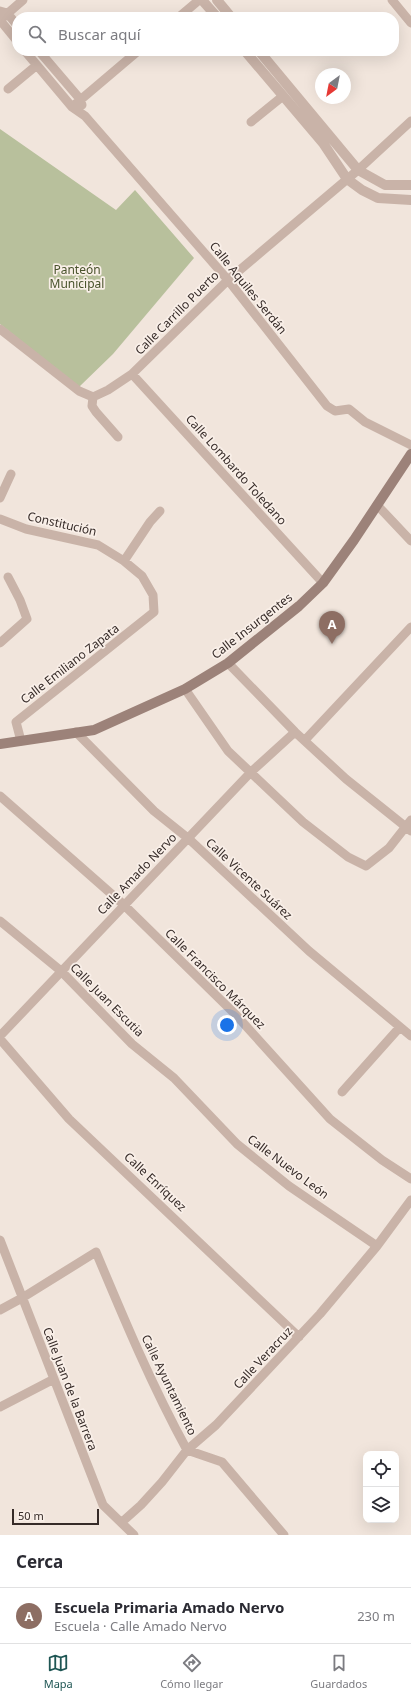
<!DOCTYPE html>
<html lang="es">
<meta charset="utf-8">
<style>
:root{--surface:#fff;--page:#f7f7f7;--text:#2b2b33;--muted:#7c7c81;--line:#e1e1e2;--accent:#1f5654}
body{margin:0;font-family:"Noto Sans",sans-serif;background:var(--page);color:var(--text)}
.controls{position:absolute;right:12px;bottom:12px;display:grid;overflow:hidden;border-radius:8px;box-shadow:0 4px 16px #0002}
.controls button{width:36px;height:36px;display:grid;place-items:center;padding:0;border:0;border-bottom:1px solid var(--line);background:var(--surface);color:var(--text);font:20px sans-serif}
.compass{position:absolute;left:315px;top:68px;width:36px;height:36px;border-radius:50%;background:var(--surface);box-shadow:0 4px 16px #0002;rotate:212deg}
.scale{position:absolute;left:12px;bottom:10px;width:87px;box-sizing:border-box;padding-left:4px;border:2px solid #362b28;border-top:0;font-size:11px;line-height:14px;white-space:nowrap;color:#362b28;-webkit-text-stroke:3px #f9efe8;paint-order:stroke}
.you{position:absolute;left:227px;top:1025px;width:14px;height:14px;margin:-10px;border:3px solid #fff;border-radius:50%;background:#1a73e8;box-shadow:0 0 0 6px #1a73e833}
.badge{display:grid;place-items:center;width:26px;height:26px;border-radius:50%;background:var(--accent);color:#fff;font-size:13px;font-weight:700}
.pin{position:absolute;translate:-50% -33px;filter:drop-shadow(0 1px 2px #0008)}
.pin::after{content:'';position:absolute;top:21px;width:14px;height:12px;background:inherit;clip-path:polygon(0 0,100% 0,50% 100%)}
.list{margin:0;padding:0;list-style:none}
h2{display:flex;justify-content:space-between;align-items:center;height:52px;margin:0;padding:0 16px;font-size:17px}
h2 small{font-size:13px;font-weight:400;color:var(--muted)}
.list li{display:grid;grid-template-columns:26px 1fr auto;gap:12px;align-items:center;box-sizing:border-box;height:56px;padding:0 16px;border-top:1px solid var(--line)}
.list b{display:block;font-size:15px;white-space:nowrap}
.list p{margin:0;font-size:13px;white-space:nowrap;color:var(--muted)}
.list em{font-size:13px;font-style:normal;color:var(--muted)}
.icon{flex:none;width:22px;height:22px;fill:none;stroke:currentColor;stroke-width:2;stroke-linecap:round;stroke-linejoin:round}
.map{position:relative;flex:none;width:411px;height:1535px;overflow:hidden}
.search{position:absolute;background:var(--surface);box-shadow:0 4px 16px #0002;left:12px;right:12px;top:12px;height:44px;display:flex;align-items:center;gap:10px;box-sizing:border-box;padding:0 14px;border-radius:16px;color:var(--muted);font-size:15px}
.sheet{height:108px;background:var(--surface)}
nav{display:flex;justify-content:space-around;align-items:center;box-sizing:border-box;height:56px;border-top:1px solid var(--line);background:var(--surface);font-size:11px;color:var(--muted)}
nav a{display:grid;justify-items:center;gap:2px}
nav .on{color:var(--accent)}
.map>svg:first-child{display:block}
.green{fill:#b8c09c}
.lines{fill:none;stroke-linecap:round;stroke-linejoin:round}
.minor{stroke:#c9b3a8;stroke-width:9}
.tertiary{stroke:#c9b3a8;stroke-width:10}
.secondary{stroke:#9c8279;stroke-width:10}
.labels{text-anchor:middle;stroke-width:3.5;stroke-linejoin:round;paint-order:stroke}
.park-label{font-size:12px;fill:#49532c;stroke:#f9efe8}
.street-label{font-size:12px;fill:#362b28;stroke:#f9efe8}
</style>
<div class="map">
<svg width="411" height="1535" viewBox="0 0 411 1535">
<rect width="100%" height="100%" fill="#f1e5dc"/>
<!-- green -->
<path class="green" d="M 0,129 L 116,210 L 135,190 L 194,258 L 113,354 L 79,387 L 0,324 Z"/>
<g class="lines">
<!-- minor -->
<path class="minor" d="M 392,0 L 411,23
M 0,11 L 7,13 L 17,25
M 179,17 L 199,0
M 0,20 L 23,0
M 0,20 L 17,41
M 25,51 L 72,107 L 85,116 L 228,280 L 327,406 L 335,411 L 349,409 L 365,422 L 411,445
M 39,51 L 80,99 L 82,105
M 8,89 L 37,65
M 72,107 L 138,51
M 251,122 L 283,96
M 0,329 L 79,391 L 93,397
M 132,374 L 323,583
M 93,397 L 108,390 L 132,374 L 228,280 L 358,170 L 411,121
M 93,397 L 92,406 L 96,412 L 118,437
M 0,498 L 11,474
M 377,505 L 411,541
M 0,519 L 26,529 L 98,545 L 124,561 L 142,576 L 153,595 L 154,612 L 16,722 L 21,741
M 124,561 L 150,522 L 160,511
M 0,643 L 27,619 L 20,600 L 8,577
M 228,663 L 295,732 L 346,779 L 411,831
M 185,689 L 228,751 L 303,822 L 348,857 L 366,866 L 389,848 L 411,820
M 76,732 L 154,811 L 189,839 L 309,951 L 411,1036
M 305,740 L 411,627
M 0,796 L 124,905 L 236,1015 L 330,1119 L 382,1160 L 411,1179
M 0,921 L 61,971 L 132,1044 L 174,1078 L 237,1144 L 289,1186 L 377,1246
M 0,1036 L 251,772 L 295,732
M 0,1039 L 69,1119 L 299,1337
M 342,1092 L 400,1027
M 0,1240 L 103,1505 L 134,1535
M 0,1310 L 22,1298 L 96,1252 C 124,1319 152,1386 187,1450 L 222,1462 L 284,1535
M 0,1407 L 54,1379
M 122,1522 L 141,1505 L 162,1482 L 187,1450 L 216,1425 L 320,1314 L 377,1246 L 411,1200"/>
<!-- tertiary -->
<path class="tertiary" d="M 202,0 L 217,17
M 217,0 L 231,17
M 245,51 L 323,143 L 347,179 L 362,190 L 378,198 L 411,200
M 259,51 L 358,170 L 385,185 L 411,185"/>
<!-- secondary -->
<path class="secondary" d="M 0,744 L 94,730 L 185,689 L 228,663 L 299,606 L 323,583 L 354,540 L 411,454"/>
</g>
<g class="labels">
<!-- park labels -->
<g class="park-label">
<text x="77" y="274">Panteón<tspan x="77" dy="14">Municipal</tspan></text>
</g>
<!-- street labels -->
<g class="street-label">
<text transform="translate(248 288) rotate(51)" y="4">Calle Aquiles Serdán</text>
<text transform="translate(177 313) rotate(-45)" y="4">Calle Carrillo Puerto</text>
<text transform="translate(236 470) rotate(48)" y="4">Calle Lombardo Toledano</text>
<text transform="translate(62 524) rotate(13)" y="4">Constitución</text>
<text transform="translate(252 626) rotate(-38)" y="4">Calle Insurgentes</text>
<text transform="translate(70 664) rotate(-38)" y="4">Calle Emiliano Zapata</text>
<text transform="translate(137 874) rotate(-46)" y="4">Calle Amado Nervo</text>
<text transform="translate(249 879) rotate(43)" y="4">Calle Vicente Suárez</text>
<text transform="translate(215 979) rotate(45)" y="4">Calle Francisco Márquez</text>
<text transform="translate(107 1000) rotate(45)" y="4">Calle Juan Escutia</text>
<text transform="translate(288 1167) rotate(37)" y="4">Calle Nuevo León</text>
<text transform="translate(155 1182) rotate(43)" y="4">Calle Enríquez</text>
<text transform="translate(263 1358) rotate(-47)" y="4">Calle Veracruz</text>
<text transform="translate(169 1385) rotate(64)" y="4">Calle Ayuntamiento</text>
<text transform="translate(70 1389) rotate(69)" y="4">Calle Juan de la Barrera</text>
</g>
</g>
</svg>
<div class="controls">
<button><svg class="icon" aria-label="locate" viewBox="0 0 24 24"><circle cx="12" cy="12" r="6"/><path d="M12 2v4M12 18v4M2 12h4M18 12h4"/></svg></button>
<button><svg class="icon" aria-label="layers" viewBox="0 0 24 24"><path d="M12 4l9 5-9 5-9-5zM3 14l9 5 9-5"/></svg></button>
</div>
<svg class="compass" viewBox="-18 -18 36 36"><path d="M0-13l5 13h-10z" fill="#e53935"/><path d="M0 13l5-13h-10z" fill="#7c7c81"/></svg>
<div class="scale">50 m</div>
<div class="you"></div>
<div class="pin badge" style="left:332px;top:644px;background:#8d6e63">A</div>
<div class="search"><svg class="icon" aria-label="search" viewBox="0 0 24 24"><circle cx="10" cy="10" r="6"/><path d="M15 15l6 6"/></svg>Buscar aquí</div>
</div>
<section class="sheet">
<h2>Cerca<small></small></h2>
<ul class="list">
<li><span class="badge" style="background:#8d6e63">A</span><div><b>Escuela Primaria Amado Nervo</b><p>Escuela · Calle Amado Nervo</p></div><em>230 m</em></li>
</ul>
</section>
<nav>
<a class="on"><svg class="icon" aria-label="map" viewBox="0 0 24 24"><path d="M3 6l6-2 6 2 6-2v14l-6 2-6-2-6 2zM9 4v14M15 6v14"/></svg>Mapa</a>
<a><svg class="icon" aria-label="directions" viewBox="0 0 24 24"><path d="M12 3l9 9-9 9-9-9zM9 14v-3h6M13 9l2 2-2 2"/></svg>Cómo llegar</a>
<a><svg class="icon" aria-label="saved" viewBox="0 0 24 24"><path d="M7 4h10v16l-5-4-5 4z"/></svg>Guardados</a>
</nav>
